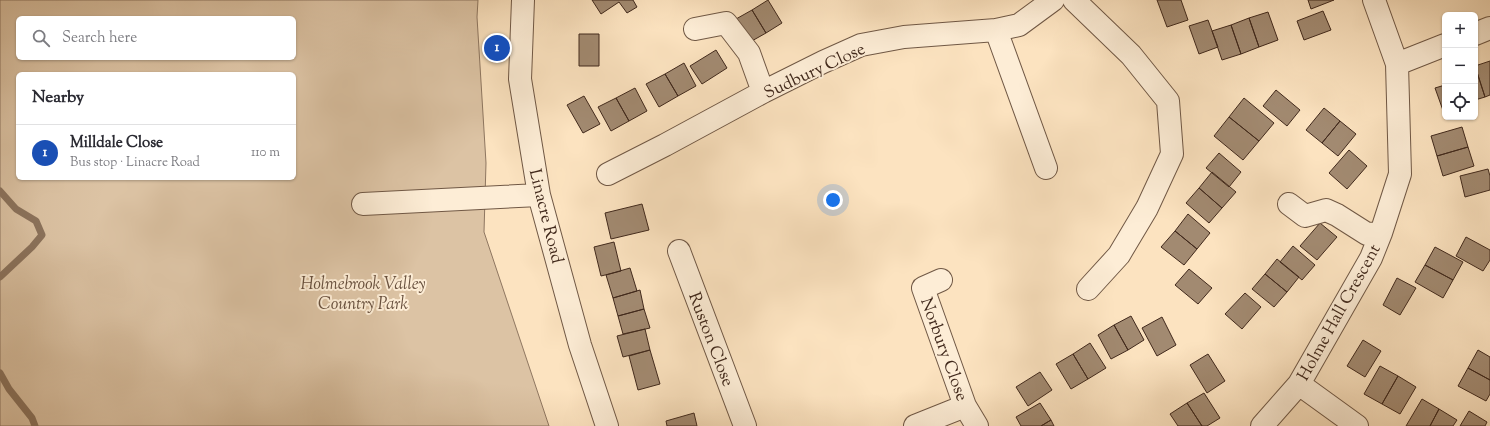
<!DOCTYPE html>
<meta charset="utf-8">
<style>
:root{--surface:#fff;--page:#f2f2f3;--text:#2b2b33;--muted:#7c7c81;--line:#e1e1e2;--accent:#8f2418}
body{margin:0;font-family:"Sorts Mill Goudy",serif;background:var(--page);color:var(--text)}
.controls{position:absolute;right:12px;top:12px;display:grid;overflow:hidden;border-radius:6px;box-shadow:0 1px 3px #0004}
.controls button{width:36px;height:36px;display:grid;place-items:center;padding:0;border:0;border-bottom:1px solid var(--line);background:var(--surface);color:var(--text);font:20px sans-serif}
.you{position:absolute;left:833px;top:200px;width:14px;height:14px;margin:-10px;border:3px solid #fff;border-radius:50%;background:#1a73e8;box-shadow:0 0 0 6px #1a73e833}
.badge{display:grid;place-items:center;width:26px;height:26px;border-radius:50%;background:var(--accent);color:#fff;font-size:13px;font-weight:700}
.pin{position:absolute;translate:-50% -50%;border:2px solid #fff;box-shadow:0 1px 4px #0006}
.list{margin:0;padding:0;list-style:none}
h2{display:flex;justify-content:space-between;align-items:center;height:52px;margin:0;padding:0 16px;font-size:17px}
h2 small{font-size:13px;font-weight:400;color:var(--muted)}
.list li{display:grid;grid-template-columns:26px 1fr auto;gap:12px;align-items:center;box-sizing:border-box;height:56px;padding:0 16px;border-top:1px solid var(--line)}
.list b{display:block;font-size:15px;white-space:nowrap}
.list p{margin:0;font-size:13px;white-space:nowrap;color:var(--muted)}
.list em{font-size:13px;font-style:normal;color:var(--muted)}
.icon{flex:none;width:22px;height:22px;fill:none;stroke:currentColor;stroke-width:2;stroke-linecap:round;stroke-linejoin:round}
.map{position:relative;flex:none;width:1490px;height:426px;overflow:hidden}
.search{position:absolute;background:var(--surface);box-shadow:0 1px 3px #0004;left:16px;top:16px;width:280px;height:44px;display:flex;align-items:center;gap:10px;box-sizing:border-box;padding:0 14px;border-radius:6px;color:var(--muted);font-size:15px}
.panel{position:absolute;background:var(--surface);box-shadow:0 1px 3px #0004;left:16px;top:72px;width:280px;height:108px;border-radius:6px}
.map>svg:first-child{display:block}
.green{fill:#dcc3a4;stroke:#8e7660;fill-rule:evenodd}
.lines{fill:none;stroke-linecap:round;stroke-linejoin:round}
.stream{stroke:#8b735d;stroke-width:7}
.building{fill:#a28a71;stroke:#41291c}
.minor-casing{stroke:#705845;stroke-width:24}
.minor{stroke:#fdedd6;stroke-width:22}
.labels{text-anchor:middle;stroke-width:4;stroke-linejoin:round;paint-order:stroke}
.street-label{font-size:17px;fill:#41291c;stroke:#fdedd6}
.park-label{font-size:17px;font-style:italic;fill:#68503e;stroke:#fdedd6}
</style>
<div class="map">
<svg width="1490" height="426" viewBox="0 0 1490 426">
<rect width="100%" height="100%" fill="#fce3c0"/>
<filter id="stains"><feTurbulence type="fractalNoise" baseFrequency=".005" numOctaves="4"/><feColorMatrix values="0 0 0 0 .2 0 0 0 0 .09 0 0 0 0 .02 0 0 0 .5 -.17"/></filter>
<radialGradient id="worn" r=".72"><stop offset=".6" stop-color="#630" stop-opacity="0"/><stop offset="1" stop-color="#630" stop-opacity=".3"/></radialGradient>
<!-- green -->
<path class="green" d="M 0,0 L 478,0 L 477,17 L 486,163 L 484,232 L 549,426 L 0,426 ZM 18,18 L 294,18 L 294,58 L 18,58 ZM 18,74 L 294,74 L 294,178 L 18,178 Z"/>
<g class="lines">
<!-- stream -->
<path class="stream" d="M 0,191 L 16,209 L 36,221 L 42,235 L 32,247 L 0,277
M 0,373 L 9,389 L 32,418 L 35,426"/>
</g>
<!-- building -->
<path class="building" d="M 592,0 L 633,0 L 637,7 L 627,13 L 619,2 L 601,14 Z
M 768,0 L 782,23 L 766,33 L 752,10 Z
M 1157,0 L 1181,0 L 1188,20 L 1167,27 Z
M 1308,0 L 1334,0 L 1311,9 Z
M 752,10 L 766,33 L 750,42 L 736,19 Z
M 1323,11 L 1331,30 L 1304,40 L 1297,21 Z
M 1268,12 L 1278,40 L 1259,47 L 1249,18 Z
M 1249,18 L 1259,47 L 1241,54 L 1231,25 Z
M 1208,20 L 1218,47 L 1199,54 L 1189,26 Z
M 1231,25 L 1241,54 L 1222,60 L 1212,31 Z
M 579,34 L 599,34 L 599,66 L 579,66 Z
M 716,50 L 727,68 L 702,84 L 690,66 Z
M 1490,61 L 1490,95 L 1485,97 L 1475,66 Z
M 684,63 L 696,86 L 678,96 L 665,74 Z
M 1475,66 L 1485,97 L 1475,100 Z
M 665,74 L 678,96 L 659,107 L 646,84 Z
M 1445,85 L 1445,116 L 1435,88 Z
M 635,88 L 647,111 L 629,121 L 616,98 Z
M 1276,90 L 1300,110 L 1287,126 L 1263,106 Z
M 584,96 L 600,124 L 583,133 L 567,105 Z
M 616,98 L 629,121 L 611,131 L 598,107 Z
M 1244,98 L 1274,123 L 1259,141 L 1229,117 Z
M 1324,108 L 1340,121 L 1322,143 L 1306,130 Z
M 1229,117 L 1259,141 L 1243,160 L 1214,136 Z
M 1340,121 L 1356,134 L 1338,156 L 1322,143 Z
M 1462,127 L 1468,147 L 1437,156 L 1431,136 Z
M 1468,147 L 1474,166 L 1443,176 L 1437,156 Z
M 1349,150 L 1367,166 L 1347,189 L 1329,173 Z
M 1219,153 L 1241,172 L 1229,187 L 1206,168 Z
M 1488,169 L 1490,176 L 1490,190 L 1465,197 L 1460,176 Z
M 1212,172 L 1236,192 L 1222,208 L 1199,188 Z
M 1199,188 L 1222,208 L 1209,223 L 1186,203 Z
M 642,204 L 649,230 L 611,239 L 605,213 Z
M 1188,214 L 1210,233 L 1197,249 L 1175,231 Z
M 1320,223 L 1337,237 L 1317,260 L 1300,246 Z
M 1175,231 L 1197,249 L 1184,265 L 1161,247 Z
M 1466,237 L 1490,250 L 1490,260 L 1483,271 L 1456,256 Z
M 614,242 L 621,271 L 601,276 L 594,247 Z
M 1293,246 L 1315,265 L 1302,280 L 1280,262 Z
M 1435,247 L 1463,262 L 1453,280 L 1425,265 Z
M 1277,259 L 1299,277 L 1287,292 L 1265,274 Z
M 1425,265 L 1453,280 L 1443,298 L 1415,282 Z
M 630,268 L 637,291 L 613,298 L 606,275 Z
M 1189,269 L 1212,288 L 1198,304 L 1175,285 Z
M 1265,274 L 1287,292 L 1274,307 L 1252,289 Z
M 1397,278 L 1416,288 L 1400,315 L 1383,305 Z
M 640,290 L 644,309 L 618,316 L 613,298 Z
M 1245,293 L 1261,307 L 1242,329 L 1225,314 Z
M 644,309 L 650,328 L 623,334 L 618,316 Z
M 1131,316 L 1144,340 L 1128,350 L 1114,325 Z
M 1162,317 L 1176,345 L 1157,356 L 1142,328 Z
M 1114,325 L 1128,350 L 1111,359 L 1098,335 Z
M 645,329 L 650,350 L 623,357 L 617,336 Z
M 1363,340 L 1381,351 L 1365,377 L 1347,366 Z
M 1090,343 L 1106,368 L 1088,379 L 1073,354 Z
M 650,350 L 660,384 L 638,390 L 629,356 Z
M 1478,350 L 1490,357 L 1490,380 L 1468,368 Z
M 1073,354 L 1088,379 L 1071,389 L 1056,364 Z
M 1208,354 L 1225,381 L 1207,393 L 1190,365 Z
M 1380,366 L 1398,376 L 1382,404 L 1364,394 Z
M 1468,368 L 1490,380 L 1490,394 L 1486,401 L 1458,386 Z
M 1040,372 L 1052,390 L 1028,406 L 1016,387 Z
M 1398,376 L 1416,387 L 1400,414 L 1382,404 Z
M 1204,393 L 1220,418 L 1207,426 L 1202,426 L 1187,403 Z
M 1422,399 L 1439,409 L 1430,426 L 1406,426 Z
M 1040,403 L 1051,420 L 1041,426 L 1021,426 L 1016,417 Z
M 1187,403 L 1202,426 L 1178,426 L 1170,414 Z
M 1439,409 L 1457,420 L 1453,426 L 1430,426 Z
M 1469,411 L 1487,422 L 1485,426 L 1460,426 Z
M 694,413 L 697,426 L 667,426 L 666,421 Z
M 1051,420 L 1054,426 L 1041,426 Z"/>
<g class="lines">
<defs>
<path id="minor" d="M 523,0 L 520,79 L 539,195 L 580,345 L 607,426
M 1074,0 L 1131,55 L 1168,101 L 1172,154 L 1147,208 L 1119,255 L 1088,289
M 695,29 L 726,23 L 749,53 L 763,92
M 996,30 L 1046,168
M 1475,34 L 1490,28
M 1397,64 L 1445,45
M 608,174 L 665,145 L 763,92 L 823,62 L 861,45 L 904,37 L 996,30 L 1019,25 L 1053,0
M 363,204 L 539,195
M 1289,204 L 1305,216 L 1326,210 L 1337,215 L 1367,234 L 1381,233
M 679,251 L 745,426
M 941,280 L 923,288 L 965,406 L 977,426
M 1299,384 L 1357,426
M 915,426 L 965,406
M 1262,426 L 1299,384 L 1371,258 L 1381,233 L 1400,174 L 1397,64 L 1374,0"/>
</defs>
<!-- minor casing -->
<use href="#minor" class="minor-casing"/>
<!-- minor -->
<use href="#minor" class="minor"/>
</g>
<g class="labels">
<!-- street labels -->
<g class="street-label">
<text transform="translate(814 70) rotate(-25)" y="6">Sudbury Close</text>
<text transform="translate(547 216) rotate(76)" y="6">Linacre Road</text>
<text transform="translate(1338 312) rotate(-61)" y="6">Holme Hall Crescent</text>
<text transform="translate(712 339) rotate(69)" y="6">Ruston Close</text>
<text transform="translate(945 349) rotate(70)" y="6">Norbury Close</text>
</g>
<!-- park labels -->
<g class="park-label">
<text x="363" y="289">Holmebrook Valley<tspan x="363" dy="20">Country Park</tspan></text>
</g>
</g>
<rect width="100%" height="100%" filter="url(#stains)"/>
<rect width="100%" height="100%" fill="url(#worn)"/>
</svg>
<div class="controls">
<button>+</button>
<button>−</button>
<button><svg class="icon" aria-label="locate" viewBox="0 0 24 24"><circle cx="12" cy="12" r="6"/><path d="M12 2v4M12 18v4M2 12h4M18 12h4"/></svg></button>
</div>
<div class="you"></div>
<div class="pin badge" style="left:497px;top:48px;background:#1a4fb4">1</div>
<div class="search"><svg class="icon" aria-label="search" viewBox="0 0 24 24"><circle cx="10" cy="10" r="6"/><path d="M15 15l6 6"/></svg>Search here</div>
<section class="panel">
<h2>Nearby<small></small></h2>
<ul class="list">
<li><span class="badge" style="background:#1a4fb4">1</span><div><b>Milldale Close</b><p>Bus stop · Linacre Road</p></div><em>110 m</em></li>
</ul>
</section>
</div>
